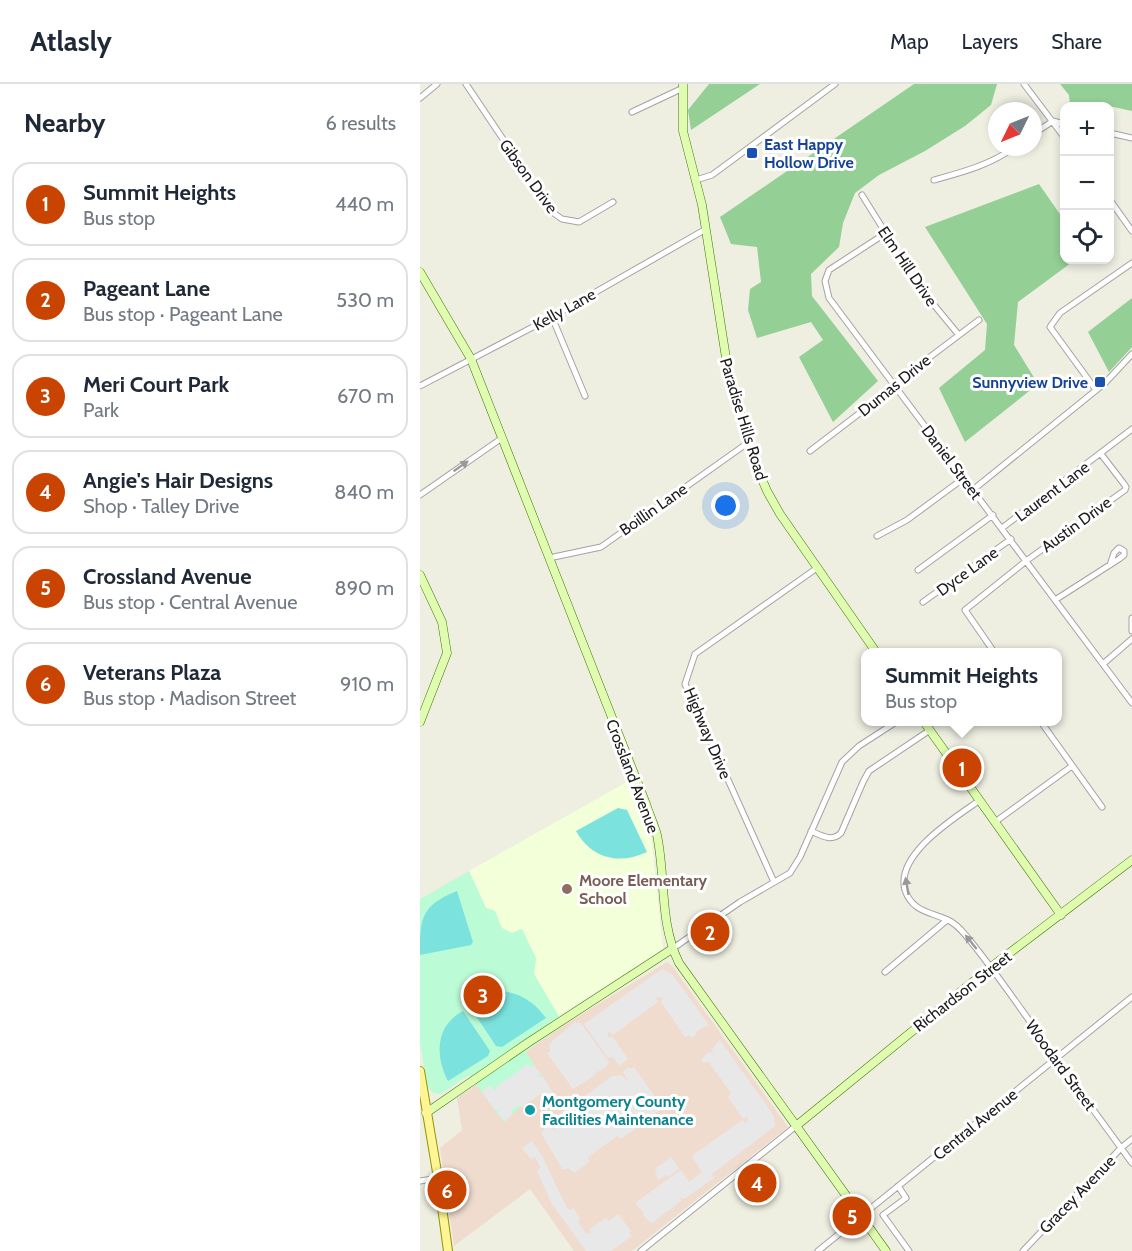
<!DOCTYPE html>
<meta charset="utf-8">
<style>
:root{--surface:#fff;--page:#f2f2f3;--text:#1f2937;--muted:#747a83;--line:#e0e1e3;--accent:#c84400}
body{margin:0;font-family:Cabin,sans-serif;background:var(--page);color:var(--text)}
.controls{position:absolute;right:18px;top:18px;display:grid;overflow:hidden;border-radius:12px;box-shadow:0 3px 9px #0003}
.controls button{width:54px;height:54px;display:grid;place-items:center;padding:0;border:0;border-bottom:2px solid var(--line);background:var(--surface);color:var(--text);font:30px sans-serif}
.compass{position:absolute;left:568px;top:18px;width:54px;height:54px;border-radius:50%;background:var(--surface);box-shadow:0 3px 9px #0003;rotate:227deg}
.you{position:absolute;left:306px;top:422px;width:21px;height:21px;margin:-15px;border:4px solid #fff;border-radius:50%;background:#1a73e8;box-shadow:0 0 0 9px #1a73e833}
.badge{display:grid;place-items:center;width:39px;height:39px;border-radius:50%;background:var(--accent);color:#fff;font-size:20px;font-weight:700}
.pin{position:absolute;translate:-50% -50%;border:3px solid #fff;box-shadow:0 2px 6px #0006}
.popup{position:absolute;left:441px;top:564px;width:201px;height:78px;box-sizing:border-box;display:grid;place-content:center;border-radius:12px;background:var(--surface);filter:drop-shadow(0 2px 4px #0005);font-size:20px;white-space:nowrap;color:var(--muted)}
.popup b{font-size:22px;color:var(--text)}
.popup::after{content:'';position:absolute;left:50%;top:100%;margin-left:-12px;border:12px solid transparent;border-top-color:var(--surface)}
.list{margin:0;padding:0;list-style:none}
h2{display:flex;justify-content:space-between;align-items:center;height:78px;margin:0;padding:0 24px;font-size:26px}
h2 small{font-size:20px;font-weight:400;color:var(--muted)}
.list li{display:grid;grid-template-columns:39px 1fr auto;gap:18px;align-items:center;box-sizing:border-box;height:84px;margin:0 12px 12px;padding:0 12px;border:2px solid var(--line);border-radius:18px}
.list b{display:block;font-size:22px;white-space:nowrap}
.list p{margin:0;font-size:20px;white-space:nowrap;color:var(--muted)}
.list em{font-size:20px;font-style:normal;color:var(--muted)}
.icon{flex:none;width:33px;height:33px;fill:none;stroke:currentColor;stroke-width:2;stroke-linecap:round;stroke-linejoin:round}
.map{position:relative;flex:none;width:712px;height:1167px;overflow:hidden}
header{display:flex;align-items:center;gap:36px;box-sizing:border-box;height:84px;padding:0 30px;background:var(--surface);border-bottom:2px solid var(--line)}
header strong{font-size:28px}
nav{display:flex;gap:33px;margin-inline-start:auto;font-size:21px}
main{display:flex}
aside{flex:1;background:var(--surface)}
.map>svg:first-child{display:block}
.commercial{fill:#f0dccf}
.education{fill:#f2ffd9}
.forest{fill:#94cf96}
.park{fill:#bbfcd6}
.pitch{fill:#7be2dd}
.parking{fill:#e8e8e8}
.lines{fill:none;stroke-linecap:round;stroke-linejoin:round}
.street-casing{stroke:#a3a3a3;stroke-width:7}
.secondary-casing{stroke:#417600;stroke-width:9}
.primary-casing{stroke:#939400;stroke-width:10}
.street{stroke:#fff;stroke-width:5}
.secondary{stroke:#dffcb1;stroke-width:8}
.primary{stroke:#fff595;stroke-width:8}
.oneway{fill:#999}
.transit-dot{fill:#1a4fb4;stroke:#fff;stroke-width:2}
.education-dot{fill:#8d6e63;stroke:#fff;stroke-width:2}
.culture-dot{fill:#0f9aa8;stroke:#fff;stroke-width:2}
.labels{text-anchor:middle;stroke-width:6;stroke-linejoin:round;paint-order:stroke}
.transit-label{font-size:16px;font-weight:bold;fill:#164399;stroke:#fff;text-anchor:start}
.street-label{font-size:16px;fill:#1c1c1c;stroke:#fff}
.education-label{font-size:16px;font-weight:bold;fill:#785e54;stroke:#fff;text-anchor:start}
.culture-label{font-size:16px;font-weight:bold;fill:#0d838f;stroke:#fff;text-anchor:start}
</style>
<header>
<strong>Atlasly</strong>
<nav><a>Map</a><a>Layers</a><a>Share</a></nav>
</header>
<main>
<aside>
<h2>Nearby<small>6 results</small></h2>
<ul class="list">
<li><span class="badge">1</span><div><b>Summit Heights</b><p>Bus stop</p></div><em>440 m</em></li>
<li><span class="badge">2</span><div><b>Pageant Lane</b><p>Bus stop · Pageant Lane</p></div><em>530 m</em></li>
<li><span class="badge">3</span><div><b>Meri Court Park</b><p>Park</p></div><em>670 m</em></li>
<li><span class="badge">4</span><div><b>Angie's Hair Designs</b><p>Shop · Talley Drive</p></div><em>840 m</em></li>
<li><span class="badge">5</span><div><b>Crossland Avenue</b><p>Bus stop · Central Avenue</p></div><em>890 m</em></li>
<li><span class="badge">6</span><div><b>Veterans Plaza</b><p>Bus stop · Madison Street</p></div><em>910 m</em></li>
</ul>
</aside>
<div class="map">
<svg width="712" height="1167" viewBox="0 0 712 1167">
<rect width="100%" height="100%" fill="#eeeee1"/>
<!-- commercial -->
<path class="commercial" d="M 247,878 L 253,883 L 368,1043 L 212,1167 L 154,1167 L 110,1105 L 34,1162 L 20,1064 L 42,1046 L 37,1014 L 144,941 Z"/>
<!-- education -->
<path class="education" d="M 210,696 L 231,751 L 243,865 L 138,932 L 114,890 L 116,874 L 101,845 L 92,849 L 82,844 L 75,827 L 66,824 L 49,787 Z"/>
<!-- forest -->
<path class="forest" d="M 289,0 L 340,0 L 271,46 L 268,26 Z
M 494,0 L 577,0 L 571,21 L 545,42 L 505,67 L 459,91 L 435,109 L 423,139 L 419,163 L 391,190 L 392,212 L 458,297 L 413,338 L 379,273 L 403,256 L 391,238 L 337,254 L 328,226 L 330,205 L 341,198 L 337,163 L 311,160 L 300,133 Z
M 640,0 L 712,0 L 712,27 L 689,22 L 650,22 L 649,11 Z
M 619,100 L 644,136 L 644,176 L 655,176 L 598,218 L 594,261 L 618,300 L 545,358 L 519,304 L 565,266 L 567,240 L 505,143 Z
M 712,214 L 712,263 L 689,288 L 668,248 Z"/>
<!-- park -->
<path class="park" d="M 49,787 L 66,824 L 75,827 L 82,844 L 92,849 L 102,845 L 116,874 L 114,890 L 144,941 L 105,967 L 136,1014 L 128,1020 L 121,1010 L 101,1022 L 84,1038 L 49,991 L 21,1010 L 13,1009 L 7,1002 L 0,958 L 0,815 Z"/>
<!-- pitch -->
<path class="pitch" d="M 198,724 L 207,726 L 227,768 C 199,781 172,775 156,747 Z
M 37,807 L 53,858 L 51,861 L 0,871 C 0,835 0,822 37,807 Z
M 83,907 C 102,910 114,918 126,934 L 82,963 L 76,962 L 48,920 C 58,910 69,908 83,907 Z
M 43,927 L 70,967 L 68,972 L 28,997 C 15,972 15,942 43,927 Z"/>
<!-- parking -->
<path class="parking" d="M 242,885 L 252,890 L 289,941 L 277,947 L 276,951 L 272,954 L 269,951 L 265,953 L 241,918 L 243,914 L 238,913 L 236,914 L 238,918 L 193,951 L 190,948 L 187,950 L 189,954 L 192,952 L 208,975 L 199,982 L 193,973 L 188,974 L 164,940 Z
M 155,938 L 157,939 L 160,938 L 189,978 L 186,983 L 174,990 L 174,992 L 153,1005 L 127,969 L 130,967 L 129,961 L 132,957 Z
M 300,956 L 354,1032 L 355,1042 L 292,1090 L 294,1094 L 264,1115 L 260,1113 L 261,1117 L 232,1139 L 227,1136 L 223,1131 L 224,1129 L 215,1119 L 261,1086 L 269,1098 L 282,1088 L 272,1072 L 322,1036 L 325,1039 L 329,1036 L 327,1033 L 323,1035 L 308,1013 L 311,1009 L 288,977 L 283,979 L 281,976 L 288,968 L 290,969 L 293,967 L 292,965 Z
M 108,980 L 111,983 L 114,981 L 120,989 L 117,993 L 123,993 L 136,1014 L 128,1020 L 121,1010 L 102,1023 L 99,1021 L 92,1026 L 92,1031 L 85,1037 L 78,1030 L 80,1025 L 75,1026 L 62,1008 L 69,1001 L 77,1008 L 76,1003 Z
M 209,983 L 210,985 L 214,983 L 240,1020 L 240,1026 L 201,1055 L 197,1052 L 168,1073 L 169,1078 L 154,1089 L 149,1084 L 143,1086 L 121,1049 L 129,1040 L 137,1050 L 133,1042 L 134,1035 L 192,992 L 201,991 L 209,998 L 203,988 Z
M 112,1057 L 121,1070 L 147,1124 L 150,1126 L 153,1124 L 160,1134 L 158,1138 L 166,1149 L 171,1150 L 170,1145 L 186,1134 L 189,1137 L 198,1130 L 211,1147 L 209,1149 L 212,1152 L 191,1167 L 166,1167 L 132,1120 L 117,1087 L 121,1084 L 115,1073 L 111,1075 L 102,1064 Z
M 251,1073 L 259,1085 L 248,1093 L 245,1090 L 245,1092 L 239,1096 L 235,1090 L 237,1088 L 235,1085 Z"/>
<g class="lines">
<defs>
<path id="street" d="M 46,0 L 132,128 L 142,135 L 159,138 L 193,118
M 604,0 L 644,53
M 0,14 L 17,0
M 212,28 L 263,4
M 690,49 L 712,54
M 613,50 L 633,37 L 644,40
M 276,96 L 292,91 L 311,77 L 415,0
M 514,96 C 543,88 570,81 595,63
M 442,111 L 500,204 L 538,250
M 690,116 L 712,147
M 466,149 L 409,186 L 405,197 L 409,214 L 712,619
M 132,233 L 165,312
M 0,302 L 132,233 L 286,145
M 676,306 L 630,243 L 640,229 L 712,179
M 390,367 L 449,322 L 474,300 L 559,236
M 554,405 L 685,299 L 712,270
M 0,411 L 82,354
M 582,444 L 712,345
M 457,452 L 487,436 L 544,394
M 129,474 L 181,463 L 329,358
M 498,486 L 573,431
M 635,516 L 699,475 L 704,471 L 704,467 L 699,464 L 694,469 L 690,481
M 503,518 L 591,455
M 712,534 L 712,547
M 574,568 L 545,526 L 606,477 L 705,406 L 706,403 L 704,400 L 681,370
M 683,580 L 712,555
M 621,638 L 682,723
M 560,716 C 536,733 475,770 485,806 C 492,828 511,828 528,836 C 537,840 542,847 548,854 C 579,892 606,932 634,972 C 660,1008 686,1043 712,1079
M 575,738 L 652,682
M 391,747 C 402,752 412,758 421,749 L 443,698 L 449,687 L 510,646
M 354,798 L 265,600 L 275,570 L 397,484
M 252,865 L 320,818 L 370,789 L 380,773 L 422,678 L 439,662 L 476,638
M 465,888 L 527,836
M 0,1097 L 18,1094
M 478,1102 L 486,1114 L 463,1131 L 489,1167
M 221,1167 L 376,1042
M 398,1167 L 712,913
M 603,1167 L 701,1064 L 712,1055"/>
<path id="secondary" d="M 263,0 L 263,47 L 282,121 L 309,293 L 338,386 L 347,407 L 360,430 L 456,568
M 0,188 L 51,275 L 226,720 C 229,730 234,740 237,751 C 246,794 239,838 259,879 L 466,1167
M 0,491 L 22,538 L 27,569 L 0,638
M 504,638 L 641,831
M 6,1029 L 109,958 L 252,865
M 376,1042 L 571,883 L 712,776"/>
<path id="primary" d="M 0,987 L 18,1094 L 28,1167"/>
</defs>
<!-- street casing -->
<use href="#street" class="street-casing"/>
<!-- secondary casing -->
<use href="#secondary" class="secondary-casing"/>
<!-- primary casing -->
<use href="#primary" class="primary-casing"/>
<!-- street -->
<use href="#street" class="street"/>
<!-- secondary -->
<use href="#secondary" class="secondary"/>
<!-- primary -->
<use href="#primary" class="primary"/>
</g>
<!-- one-way arrows -->
<defs><path id="oneway-solid" d="M-6-.8H1V-3.2L6.5 0L1 3.2V.8H-6Z" transform="scale(1.5)"/></defs>
<g class="oneway">
<use href="#oneway-solid" transform="translate(41 382) rotate(-35)"/>
<use href="#oneway-solid" transform="translate(487 802) rotate(-100)"/>
<use href="#oneway-solid" transform="translate(551 858) rotate(-129)"/>
</g>
<!-- markers -->
<g class="transit-dot">
<rect x="326" y="63" width="12" height="12" rx="3"/>
<rect x="674" y="292" width="12" height="12" rx="3"/>
</g>
<circle class="education-dot" cx="147" cy="805" r="6"/>
<circle class="culture-dot" cx="110" cy="1026" r="6"/>
<g class="labels">
<!-- transit labels -->
<g class="transit-label">
<text x="344" y="66">East Happy<tspan x="344" dy="18">Hollow Drive</tspan></text>
<text x="668" y="304" text-anchor="end">Sunnyview Drive</text>
</g>
<!-- street labels -->
<g class="street-label">
<text transform="translate(109 92) rotate(54)" y="6">Gibson Drive</text>
<text transform="translate(488 182) rotate(56)" y="6">Elm Hill Drive</text>
<text transform="translate(144 225) rotate(-29)" y="6">Kelly Lane</text>
<text transform="translate(474 301) rotate(-39)" y="6">Dumas Drive</text>
<text transform="translate(324 335) rotate(73)" y="6">Paradise Hills Road</text>
<text transform="translate(532 378) rotate(53)" y="6">Daniel Street</text>
<text transform="translate(632 407) rotate(-37)" y="6">Laurent Lane</text>
<text transform="translate(233 425) rotate(-35)" y="6">Boillin Lane</text>
<text transform="translate(656 440) rotate(-36)" y="6">Austin Drive</text>
<text transform="translate(547 487) rotate(-36)" y="6">Dyce Lane</text>
<text transform="translate(288 649) rotate(67)" y="6">Highway Drive</text>
<text transform="translate(213 692) rotate(69)" y="6">Crossland Avenue</text>
<text transform="translate(542 907) rotate(-38)" y="6">Richardson Street</text>
<text transform="translate(641 981) rotate(54)" y="6">Woodard Street</text>
<text transform="translate(555 1040) rotate(-39)" y="6">Central Avenue</text>
<text transform="translate(657 1110) rotate(-46)" y="6">Gracey Avenue</text>
</g>
<!-- education labels -->
<g class="education-label">
<text x="159" y="802">Moore Elementary<tspan x="159" dy="18">School</tspan></text>
</g>
<!-- culture labels -->
<g class="culture-label">
<text x="122" y="1023">Montgomery County<tspan x="122" dy="18">Facilities Maintenance</tspan></text>
</g>
</g>
</svg>
<div class="controls">
<button>+</button>
<button>−</button>
<button><svg class="icon" aria-label="locate" viewBox="0 0 24 24"><circle cx="12" cy="12" r="6"/><path d="M12 2v4M12 18v4M2 12h4M18 12h4"/></svg></button>
</div>
<svg class="compass" viewBox="-18 -18 36 36"><path d="M0-13l5 13h-10z" fill="#e53935"/><path d="M0 13l5-13h-10z" fill="#747a83"/></svg>
<div class="you"></div>
<div class="pin badge" style="left:542px;top:684px">1</div>
<div class="popup"><b>Summit Heights</b>Bus stop</div>
<div class="pin badge" style="left:290px;top:848px">2</div>
<div class="pin badge" style="left:63px;top:911px">3</div>
<div class="pin badge" style="left:337px;top:1099px">4</div>
<div class="pin badge" style="left:432px;top:1132px">5</div>
<div class="pin badge" style="left:27px;top:1106px">6</div>
</div>
</main>
